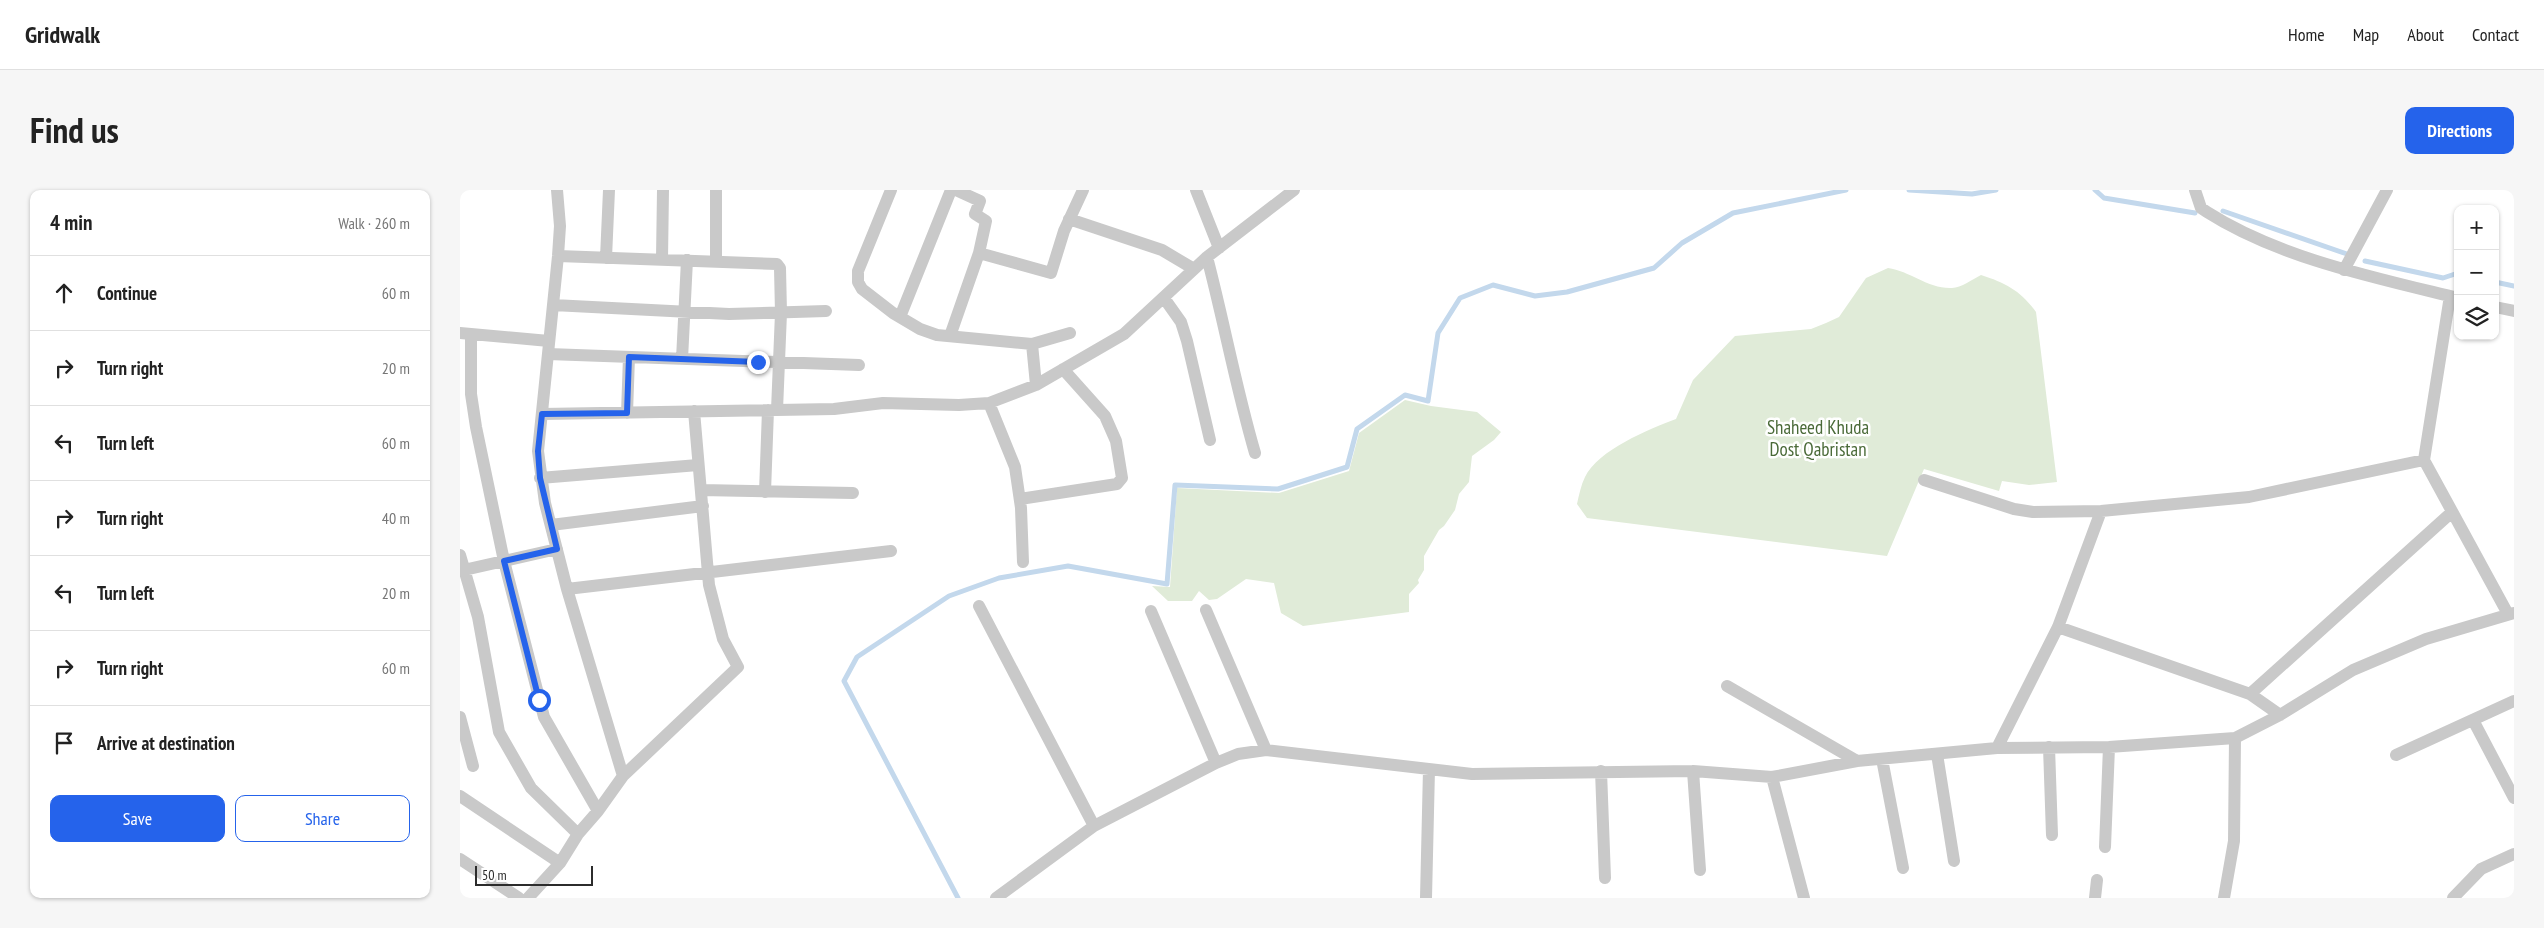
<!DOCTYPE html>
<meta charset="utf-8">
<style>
:root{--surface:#fff;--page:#f6f6f6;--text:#222;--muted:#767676;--line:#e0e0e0;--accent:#2563eb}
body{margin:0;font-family:"PT Sans Narrow",sans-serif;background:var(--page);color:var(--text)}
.controls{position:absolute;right:15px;top:15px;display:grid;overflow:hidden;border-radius:10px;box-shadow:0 1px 4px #0004}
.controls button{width:45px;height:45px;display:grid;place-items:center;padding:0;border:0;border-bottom:1px solid var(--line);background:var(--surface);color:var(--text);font:25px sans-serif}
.scale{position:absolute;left:15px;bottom:12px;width:118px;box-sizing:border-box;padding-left:5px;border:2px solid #2c2c2c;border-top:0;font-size:14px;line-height:18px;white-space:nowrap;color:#2c2c2c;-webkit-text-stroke:4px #fff;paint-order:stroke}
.stop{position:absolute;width:15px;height:15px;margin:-11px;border:4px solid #2563eb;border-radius:50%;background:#fff}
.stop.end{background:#2563eb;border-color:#fff;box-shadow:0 1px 5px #0008}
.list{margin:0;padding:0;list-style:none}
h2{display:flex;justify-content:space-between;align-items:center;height:65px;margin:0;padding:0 20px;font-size:21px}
h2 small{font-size:16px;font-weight:400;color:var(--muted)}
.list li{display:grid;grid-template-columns:32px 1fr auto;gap:15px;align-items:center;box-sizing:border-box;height:75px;padding:0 20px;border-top:1px solid var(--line)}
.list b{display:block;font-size:19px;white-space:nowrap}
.list em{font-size:16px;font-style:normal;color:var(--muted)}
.actions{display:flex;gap:10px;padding:15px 20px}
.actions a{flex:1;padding:11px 0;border:1px solid var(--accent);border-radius:10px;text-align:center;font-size:18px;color:var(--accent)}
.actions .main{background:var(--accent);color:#fff}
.icon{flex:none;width:28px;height:28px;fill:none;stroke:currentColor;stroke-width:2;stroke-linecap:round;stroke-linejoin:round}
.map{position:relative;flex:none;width:2054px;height:708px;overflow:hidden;border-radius:10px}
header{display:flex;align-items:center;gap:30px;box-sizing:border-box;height:70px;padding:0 25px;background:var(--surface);border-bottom:1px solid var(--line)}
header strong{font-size:24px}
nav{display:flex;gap:28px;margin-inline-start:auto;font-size:18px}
.intro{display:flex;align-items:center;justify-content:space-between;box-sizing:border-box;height:120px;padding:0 30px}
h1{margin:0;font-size:35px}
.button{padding:12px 22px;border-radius:10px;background:var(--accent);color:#fff;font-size:18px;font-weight:700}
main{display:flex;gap:30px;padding:0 30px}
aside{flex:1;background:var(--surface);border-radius:10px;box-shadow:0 1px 4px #0004}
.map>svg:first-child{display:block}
.green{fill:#e0ebd8}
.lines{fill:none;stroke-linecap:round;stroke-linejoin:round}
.stream{stroke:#c3d8ec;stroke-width:5}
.minor{stroke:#c9c9c9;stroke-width:12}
.route{stroke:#2563eb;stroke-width:6}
.labels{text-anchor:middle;stroke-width:5;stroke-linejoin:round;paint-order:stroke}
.park-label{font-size:19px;fill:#4a6a38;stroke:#fff}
</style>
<header>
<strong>Gridwalk</strong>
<nav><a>Home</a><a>Map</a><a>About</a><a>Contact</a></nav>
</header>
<div class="intro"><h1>Find us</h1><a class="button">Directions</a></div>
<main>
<aside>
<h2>4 min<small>Walk · 260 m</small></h2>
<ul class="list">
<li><svg class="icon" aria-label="ahead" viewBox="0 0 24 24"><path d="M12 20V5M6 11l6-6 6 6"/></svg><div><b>Continue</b></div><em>60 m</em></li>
<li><svg class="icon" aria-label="right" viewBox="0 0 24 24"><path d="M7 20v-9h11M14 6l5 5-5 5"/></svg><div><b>Turn right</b></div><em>20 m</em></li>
<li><svg class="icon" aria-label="left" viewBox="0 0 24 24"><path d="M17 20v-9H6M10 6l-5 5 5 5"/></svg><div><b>Turn left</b></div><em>60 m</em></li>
<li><svg class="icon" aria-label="right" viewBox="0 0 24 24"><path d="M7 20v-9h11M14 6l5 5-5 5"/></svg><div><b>Turn right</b></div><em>40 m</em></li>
<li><svg class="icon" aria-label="left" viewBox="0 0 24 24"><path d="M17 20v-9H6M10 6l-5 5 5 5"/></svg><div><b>Turn left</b></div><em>20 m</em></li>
<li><svg class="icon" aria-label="right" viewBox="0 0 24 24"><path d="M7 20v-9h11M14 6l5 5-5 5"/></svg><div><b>Turn right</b></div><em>60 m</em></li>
<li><svg class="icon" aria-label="arrive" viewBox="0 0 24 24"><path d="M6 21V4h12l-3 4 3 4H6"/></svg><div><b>Arrive at destination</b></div></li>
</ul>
<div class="actions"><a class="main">Save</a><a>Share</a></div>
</aside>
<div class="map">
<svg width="2054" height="708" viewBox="0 0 2054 708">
<rect width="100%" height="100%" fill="#fff"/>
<!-- green -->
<path class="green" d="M 1428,78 C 1450,81 1468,99 1492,98 C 1501,98 1513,89 1521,85 C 1546,93 1561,101 1576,122 L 1597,292 L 1569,295 L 1542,291 L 1539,301 L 1464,279 L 1427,366 L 1127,328 L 1117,314 C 1119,305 1121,295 1125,287 C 1138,260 1189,239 1216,229 L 1233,190 L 1275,146 L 1351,139 L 1366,133 L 1379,127 L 1406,88 Z
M 945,210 L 971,216 L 1017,222 L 1041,242 L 1034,250 L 1012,266 L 1009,292 L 999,304 L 995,320 L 984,336 L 979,340 L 964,366 L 964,380 L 958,390 L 959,393 L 949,404 L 949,422 L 843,436 L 821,423 L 814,393 L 786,389 L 757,409 L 749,410 L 739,401 L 732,411 L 708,411 L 692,396 L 710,397 L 717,298 L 819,303 L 889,281 L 899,243 Z"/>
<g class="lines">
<!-- stream -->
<path class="stream" d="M 1449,0 L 1512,4 L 1536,0
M 1635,0 L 1644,8 L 1735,23
M 1763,21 L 1887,64
M 1905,71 L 1983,88 L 1998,83
M 2035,92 L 2054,96
M 498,708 L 384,491 L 397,467 L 489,406 L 539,388 L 608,376 L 707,394 L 715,295 L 818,299 L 887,277 L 897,239 L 945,205 L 968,211 L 978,143 L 1000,108 L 1033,95 L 1075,106 L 1107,102 L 1194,78 L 1222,53 L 1273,23 L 1386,0"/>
<!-- minor -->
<path class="minor" d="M 97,0 L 100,36 L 98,66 L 78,261 L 85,313 L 107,399 L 163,586
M 431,0 L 398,81 L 398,92 L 402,99 L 433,123 L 460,139 L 477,145 L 572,154 L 610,143
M 496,0 L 520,11 L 515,24 L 526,31 L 519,63
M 736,0 L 759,58
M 1735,0 L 1741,18 L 1747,22 C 1819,68 1916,88 1998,108
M 609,29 L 702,60 L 734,79
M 98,66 L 317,74 L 320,78 L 321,123 L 317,220
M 747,67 C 764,132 776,198 795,263
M 146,68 L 149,0
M 202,69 L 203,0
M 256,71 L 256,0
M 1884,80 L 1927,0
M 1990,106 L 1964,270 L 2048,424
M 704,108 L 721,132 L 727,151 L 750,250
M 93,115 L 269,124 L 366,121
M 2035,117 L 2054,121
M 440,127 L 491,0
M 0,143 L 89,151
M 11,144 L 11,204 L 16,237 L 44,371 L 84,527 L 138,621
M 490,146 L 519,63 L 591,83 L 604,41 L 623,0
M 572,154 L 576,195
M 88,164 L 399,175
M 222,169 L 227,70
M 529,213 L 555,277 L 561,318 L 563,372
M 167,223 L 169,167
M 82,224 L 374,219 L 423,213 L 499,215 L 529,213 L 576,195 L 664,144 L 747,67 L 834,0
M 80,288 L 238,275
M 1464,290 L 1554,319 L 1573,322 L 1641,321 L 1789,307 L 1964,270
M 241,300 L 393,303
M 305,302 L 308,220
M 560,309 L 657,294 L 662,288 L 656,251 L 645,226 L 603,179
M 91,335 L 243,316
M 0,365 L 18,427 L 39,542 L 71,598 L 118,644
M 0,381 L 97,359
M 107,399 L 431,361
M 519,416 L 634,636
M 746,420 L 806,560
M 691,421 L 756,573
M 1598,437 L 1790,504 L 1820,525
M 1267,496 L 1397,571
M 1790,504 L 1992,322
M 0,527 L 13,576
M 2013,530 L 2054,608
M 1589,557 L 1592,645
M 1537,558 L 1598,437 L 1641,321
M 1477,564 L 1494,671
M 1936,565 L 2054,511
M 1422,569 L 1443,678
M 1141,581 L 1145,688
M 1233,581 L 1240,680
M 1312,587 L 1344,708
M 0,606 L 100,673
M 1645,657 L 1649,557
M 0,669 L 59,708
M 68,708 L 100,673 L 118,644 L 138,621 L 163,586 L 278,477 L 263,449 L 249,395 L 234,221
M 536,708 L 634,636 L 756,573 L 778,564 L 806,560 L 1012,584 L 1233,581 L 1312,587 L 1397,571 L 1537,558 L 1649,557 L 1775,548 L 1820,525 L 1893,480 L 1966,449 L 2054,423
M 966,708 L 969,579
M 1635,708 L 1637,690
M 1764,708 L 1774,651 L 1775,548
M 1993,708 L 2021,679 L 2054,664"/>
</g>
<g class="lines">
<!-- route -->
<path class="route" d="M 79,510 L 44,371 L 97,359 L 80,288 L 78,261 L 82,224 L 167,223 L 169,167 L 298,172"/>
</g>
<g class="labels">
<!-- park labels -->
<g class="park-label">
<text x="1358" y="244">Shaheed Khuda<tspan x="1358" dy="22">Dost Qabristan</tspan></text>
</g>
</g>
</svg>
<div class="controls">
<button>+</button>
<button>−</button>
<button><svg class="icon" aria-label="layers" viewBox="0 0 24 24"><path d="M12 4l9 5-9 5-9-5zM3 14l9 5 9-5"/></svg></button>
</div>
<div class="scale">50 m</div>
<div class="stop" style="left:79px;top:510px"></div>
<div class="stop end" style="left:298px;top:172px"></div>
</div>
</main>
